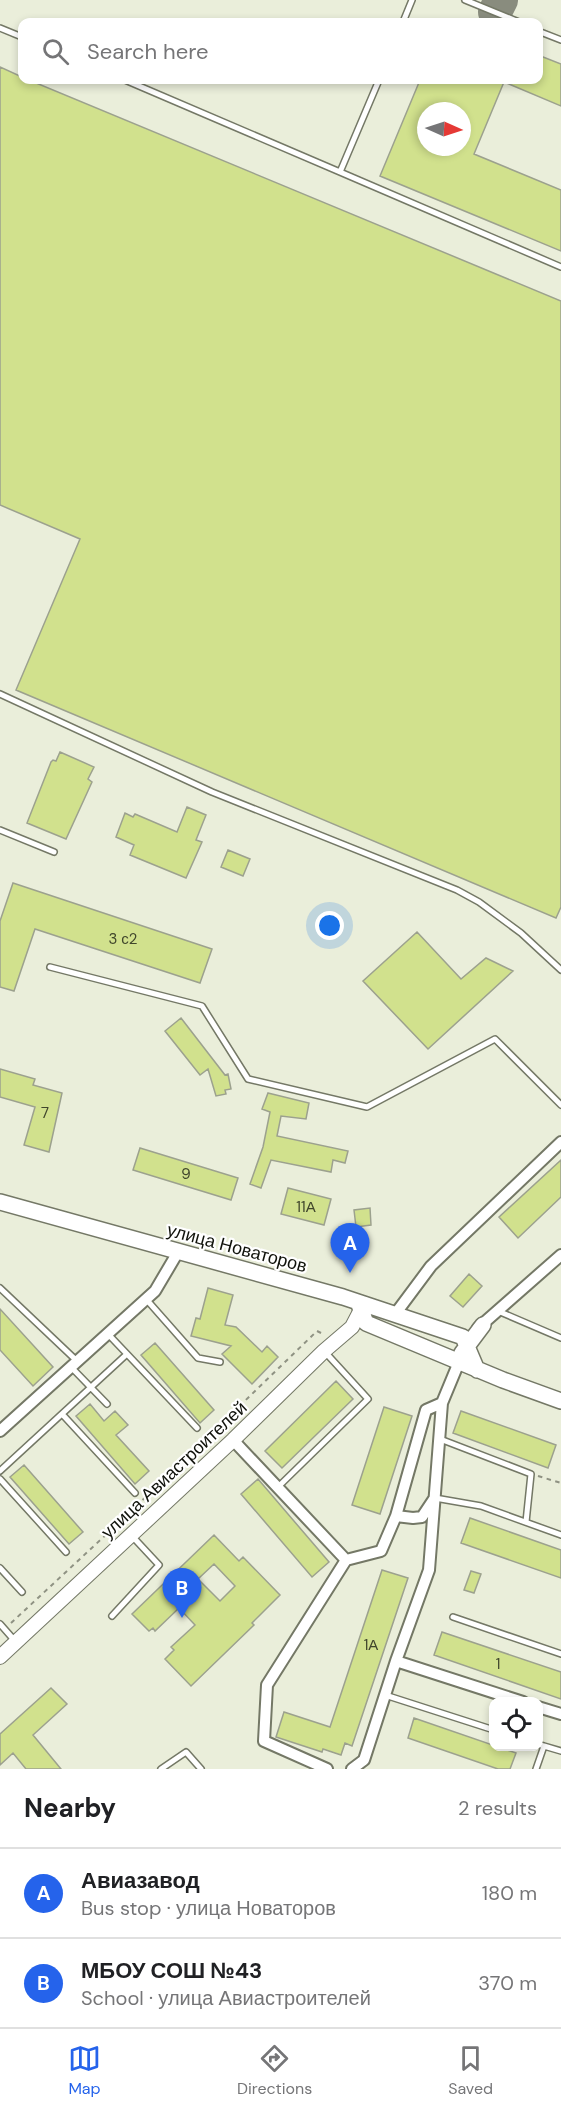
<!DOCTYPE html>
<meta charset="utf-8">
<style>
:root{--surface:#fff;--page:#f6f6f6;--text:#202124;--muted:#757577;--line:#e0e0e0;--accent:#2563eb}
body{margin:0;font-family:"DM Sans",sans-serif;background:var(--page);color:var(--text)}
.controls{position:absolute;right:18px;bottom:18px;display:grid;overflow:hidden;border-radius:12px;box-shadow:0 3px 9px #0003}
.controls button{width:54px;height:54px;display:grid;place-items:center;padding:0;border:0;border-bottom:2px solid var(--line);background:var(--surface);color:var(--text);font:30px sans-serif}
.compass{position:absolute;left:417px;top:102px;width:54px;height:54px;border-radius:50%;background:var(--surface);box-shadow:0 3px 9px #0003;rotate:93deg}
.you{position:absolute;left:330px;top:926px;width:21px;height:21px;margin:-15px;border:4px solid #fff;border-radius:50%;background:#1a73e8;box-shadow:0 0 0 9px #1a73e833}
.badge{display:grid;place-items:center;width:39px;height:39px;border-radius:50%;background:var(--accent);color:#fff;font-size:20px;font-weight:700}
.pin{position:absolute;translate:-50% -50px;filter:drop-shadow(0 2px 3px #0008)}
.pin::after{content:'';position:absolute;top:32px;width:21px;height:18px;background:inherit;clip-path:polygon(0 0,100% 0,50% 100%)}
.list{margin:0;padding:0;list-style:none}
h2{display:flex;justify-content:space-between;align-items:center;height:78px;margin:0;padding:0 24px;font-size:26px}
h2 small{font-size:20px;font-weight:400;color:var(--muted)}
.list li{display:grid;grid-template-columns:39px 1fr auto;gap:18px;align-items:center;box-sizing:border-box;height:90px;padding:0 24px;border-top:2px solid var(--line)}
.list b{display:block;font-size:22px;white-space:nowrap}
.list p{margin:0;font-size:20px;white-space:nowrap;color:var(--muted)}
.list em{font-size:20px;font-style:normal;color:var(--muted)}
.icon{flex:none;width:33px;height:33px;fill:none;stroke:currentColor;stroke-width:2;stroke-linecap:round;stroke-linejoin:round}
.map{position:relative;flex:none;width:561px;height:1769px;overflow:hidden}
.search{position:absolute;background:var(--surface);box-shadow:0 3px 9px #0003;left:18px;right:18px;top:18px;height:66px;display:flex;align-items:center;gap:15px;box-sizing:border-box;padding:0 21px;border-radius:12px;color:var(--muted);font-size:22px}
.sheet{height:258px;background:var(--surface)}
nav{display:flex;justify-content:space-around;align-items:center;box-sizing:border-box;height:84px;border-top:2px solid var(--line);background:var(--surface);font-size:16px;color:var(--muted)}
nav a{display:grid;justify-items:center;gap:3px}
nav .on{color:var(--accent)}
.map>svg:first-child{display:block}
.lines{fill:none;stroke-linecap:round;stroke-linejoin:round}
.taxiway{stroke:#898c7e;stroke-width:34}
.building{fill:#d1e18d;stroke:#9ca18e;stroke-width:1.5;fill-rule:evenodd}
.service-casing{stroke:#747866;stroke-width:8}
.minor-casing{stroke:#747866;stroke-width:14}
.tertiary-casing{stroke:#747866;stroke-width:16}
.secondary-casing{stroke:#747866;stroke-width:18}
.path{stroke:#8f9283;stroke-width:2;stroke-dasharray:4.5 4.5;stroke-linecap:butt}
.service{stroke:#fff;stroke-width:5}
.minor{stroke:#fff;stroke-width:10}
.tertiary{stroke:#fff;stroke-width:14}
.secondary{stroke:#fff;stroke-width:15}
.labels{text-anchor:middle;stroke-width:4.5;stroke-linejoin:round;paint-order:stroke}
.number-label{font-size:15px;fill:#40462c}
.street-label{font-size:18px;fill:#10120b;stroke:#fff}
</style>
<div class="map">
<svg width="561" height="1769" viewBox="0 0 561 1769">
<rect width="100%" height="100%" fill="#eaeeda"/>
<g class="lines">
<!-- taxiway -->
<path class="taxiway" d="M 495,12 L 501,0"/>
</g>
<!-- building -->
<path class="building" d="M 538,55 L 561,64 L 561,106 L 504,82 L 474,154 L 561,190 L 561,251 L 380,176 L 420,80 L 538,80 ZM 426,111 L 462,111 L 462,147 L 426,147 Z
M 0,67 L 22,77 L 22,80 L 29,80 L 561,301 L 561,907 L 556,918 L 16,690 L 80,539 L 0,505 Z
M 60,752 L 94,767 L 88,779 L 92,782 L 66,839 L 27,823 L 51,762 L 53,760 L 56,761 Z
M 187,807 L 206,815 L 196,840 L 202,842 L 186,878 L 130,855 L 134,845 L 116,837 L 125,813 L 133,817 L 135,814 L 177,832 Z
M 228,850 L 250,859 L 243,876 L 221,867 Z
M 13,883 L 212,949 L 200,983 L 35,929 L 14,991 L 0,987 L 0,921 Z
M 417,932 L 461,979 L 486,958 L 513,971 L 428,1049 L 363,981 Z
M 181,1018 L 225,1075 L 228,1074 L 231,1089 L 225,1090 L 226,1094 L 216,1096 L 208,1069 L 200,1075 L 165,1031 Z
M 0,1069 L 35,1079 L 33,1085 L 62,1093 L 49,1152 L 24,1145 L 35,1107 L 0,1097 Z
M 268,1093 L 309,1103 L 306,1119 L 281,1116 L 277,1136 L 348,1151 L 345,1163 L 333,1160 L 331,1172 L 271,1160 L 261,1188 L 250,1184 L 263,1147 L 270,1112 L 262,1109 Z
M 140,1148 L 238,1178 L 231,1200 L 133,1170 Z
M 561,1160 L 561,1197 L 518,1238 L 499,1217 Z
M 288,1188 L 331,1199 L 324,1225 L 281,1214 Z
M 370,1208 L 371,1225 L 356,1227 L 354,1210 Z
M 469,1274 L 482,1286 L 463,1307 L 450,1296 Z
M 208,1288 L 233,1295 L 225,1325 L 236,1327 L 262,1352 L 267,1346 L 278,1357 L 252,1384 L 222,1354 L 231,1346 L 191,1336 L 196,1318 L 200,1319 Z
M 0,1309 L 53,1367 L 33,1386 L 0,1350 Z
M 155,1343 L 214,1410 L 200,1423 L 141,1355 Z
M 336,1381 L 353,1399 L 282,1468 L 265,1451 Z
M 90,1404 L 104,1421 L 115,1411 L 128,1425 L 116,1435 L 149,1471 L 135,1484 L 76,1416 Z
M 384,1407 L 412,1416 L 380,1514 L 352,1505 Z
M 461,1411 L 556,1445 L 548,1468 L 453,1433 Z
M 24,1465 L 83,1532 L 69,1544 L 10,1477 Z
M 258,1479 L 329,1562 L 312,1577 L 241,1494 Z
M 470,1518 L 561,1550 L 561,1578 L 461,1543 Z
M 214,1535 L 239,1561 L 243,1557 L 280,1595 L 252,1623 L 254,1625 L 191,1686 L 165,1659 L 174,1650 L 171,1647 L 195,1625 L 179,1608 L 155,1631 L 153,1628 L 149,1631 L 132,1614 ZM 214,1564 L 235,1586 L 220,1601 L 198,1579 Z
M 382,1570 L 408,1578 L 352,1746 L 345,1743 L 341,1755 L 323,1749 L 322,1752 L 276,1737 L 284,1712 L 330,1727 Z
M 471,1571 L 481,1574 L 474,1593 L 464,1590 Z
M 442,1632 L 561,1672 L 561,1699 L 434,1655 Z
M 51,1688 L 67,1704 L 33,1735 L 61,1769 L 26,1769 L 13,1753 L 0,1765 L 0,1734 Z
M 414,1718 L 516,1753 L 510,1769 L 498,1769 L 408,1738 Z"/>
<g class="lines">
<defs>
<path id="service" d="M 465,0 L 519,22
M 403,22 L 412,0
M 0,28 L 22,37
M 538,31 L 561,40
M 125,80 L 340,172
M 379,80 L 340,172 L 561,267
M 0,694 L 212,792 L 457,890 L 479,902 L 521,933 L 561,970
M 0,830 L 54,852
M 50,967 L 202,1006 L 248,1079 L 367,1107 L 495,1039 L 561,1105
M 0,1288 L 77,1361
M 146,1299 L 198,1358 L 220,1362
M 498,1311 L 561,1338
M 127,1354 L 197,1428
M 71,1367 L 107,1404
M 62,1414 L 135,1493
M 440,1439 L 531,1474 L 526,1522
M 0,1471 L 127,1354 L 108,1334
M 0,1479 L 66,1552
M 278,1487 L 368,1399 L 325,1352
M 435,1498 L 481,1506 L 561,1535
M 0,1568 L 22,1592
M 112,1616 L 159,1565 L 132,1536
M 453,1617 L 561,1654
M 0,1624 L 15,1641
M 385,1695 L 494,1730
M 544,1746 L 561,1751
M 161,1769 L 186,1752 L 201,1769
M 536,1769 L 544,1746 L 538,1744"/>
<path id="minor" d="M 396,1313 L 431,1266 L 561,1142
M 478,1328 L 561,1255
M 0,1431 L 155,1291 L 178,1252
M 233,1440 L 346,1560 L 267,1685 L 264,1741 L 327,1769
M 396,1516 L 413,1518 L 422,1517 L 434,1499
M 346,1560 L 381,1551 L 396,1516 L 426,1410 L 442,1403
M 396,1661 L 523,1702
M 538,1707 L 561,1714
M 352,1769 L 364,1760 L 396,1661 L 429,1570 L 442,1403 L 459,1362"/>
<path id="tertiary" d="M 0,1657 L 233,1440 L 324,1351 L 352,1327 L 364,1304"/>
<path id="secondary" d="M 0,1202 L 343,1297 L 463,1337 L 477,1370
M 358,1302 L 366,1323 L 503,1380 L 561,1401
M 462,1353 L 483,1325"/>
</defs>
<!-- service casing -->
<use href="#service" class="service-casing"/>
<!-- minor casing -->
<use href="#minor" class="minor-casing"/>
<!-- tertiary casing -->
<use href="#tertiary" class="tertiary-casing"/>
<!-- secondary casing -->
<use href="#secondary" class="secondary-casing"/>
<!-- path -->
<path class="path" d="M 538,1476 L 561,1483
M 11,1623 L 124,1518 L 317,1331 L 323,1334"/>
<!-- service -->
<use href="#service" class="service"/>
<!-- minor -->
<use href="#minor" class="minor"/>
<!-- tertiary -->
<use href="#tertiary" class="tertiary"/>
<!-- secondary -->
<use href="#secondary" class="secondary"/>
</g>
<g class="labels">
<!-- number labels -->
<g class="number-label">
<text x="123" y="944">3 с2</text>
<text x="45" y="1118">7</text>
<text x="186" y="1179">9</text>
<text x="306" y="1212">11А</text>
<text x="371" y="1650">1А</text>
<text x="498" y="1669">1</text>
</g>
<!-- street labels -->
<g class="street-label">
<text transform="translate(237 1248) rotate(15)" y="6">улица Новаторов</text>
<text transform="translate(174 1470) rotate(-43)" y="6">улица Авиастроителей</text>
</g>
</g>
</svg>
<div class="controls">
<button><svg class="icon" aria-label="locate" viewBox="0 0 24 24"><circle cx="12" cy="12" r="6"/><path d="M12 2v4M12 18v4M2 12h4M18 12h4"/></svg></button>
</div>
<svg class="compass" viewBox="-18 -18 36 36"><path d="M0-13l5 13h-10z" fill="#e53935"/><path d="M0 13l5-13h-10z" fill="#757577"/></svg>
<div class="you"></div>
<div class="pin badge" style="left:350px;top:1273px">A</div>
<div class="pin badge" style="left:182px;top:1618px">B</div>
<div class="search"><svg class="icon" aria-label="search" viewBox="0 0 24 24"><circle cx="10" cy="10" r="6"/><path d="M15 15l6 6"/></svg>Search here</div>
</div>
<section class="sheet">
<h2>Nearby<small>2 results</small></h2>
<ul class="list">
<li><span class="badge">A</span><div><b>Авиазавод</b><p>Bus stop · улица Новаторов</p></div><em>180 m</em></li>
<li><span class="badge">B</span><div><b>МБОУ СОШ №43</b><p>School · улица Авиастроителей</p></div><em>370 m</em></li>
</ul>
</section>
<nav>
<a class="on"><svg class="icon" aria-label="map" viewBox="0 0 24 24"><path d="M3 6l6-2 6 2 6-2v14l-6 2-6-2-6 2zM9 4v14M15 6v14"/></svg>Map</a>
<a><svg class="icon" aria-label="directions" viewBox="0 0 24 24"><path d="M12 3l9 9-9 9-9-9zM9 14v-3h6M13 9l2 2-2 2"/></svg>Directions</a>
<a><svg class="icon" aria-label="saved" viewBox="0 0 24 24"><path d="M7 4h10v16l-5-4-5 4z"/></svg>Saved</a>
</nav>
